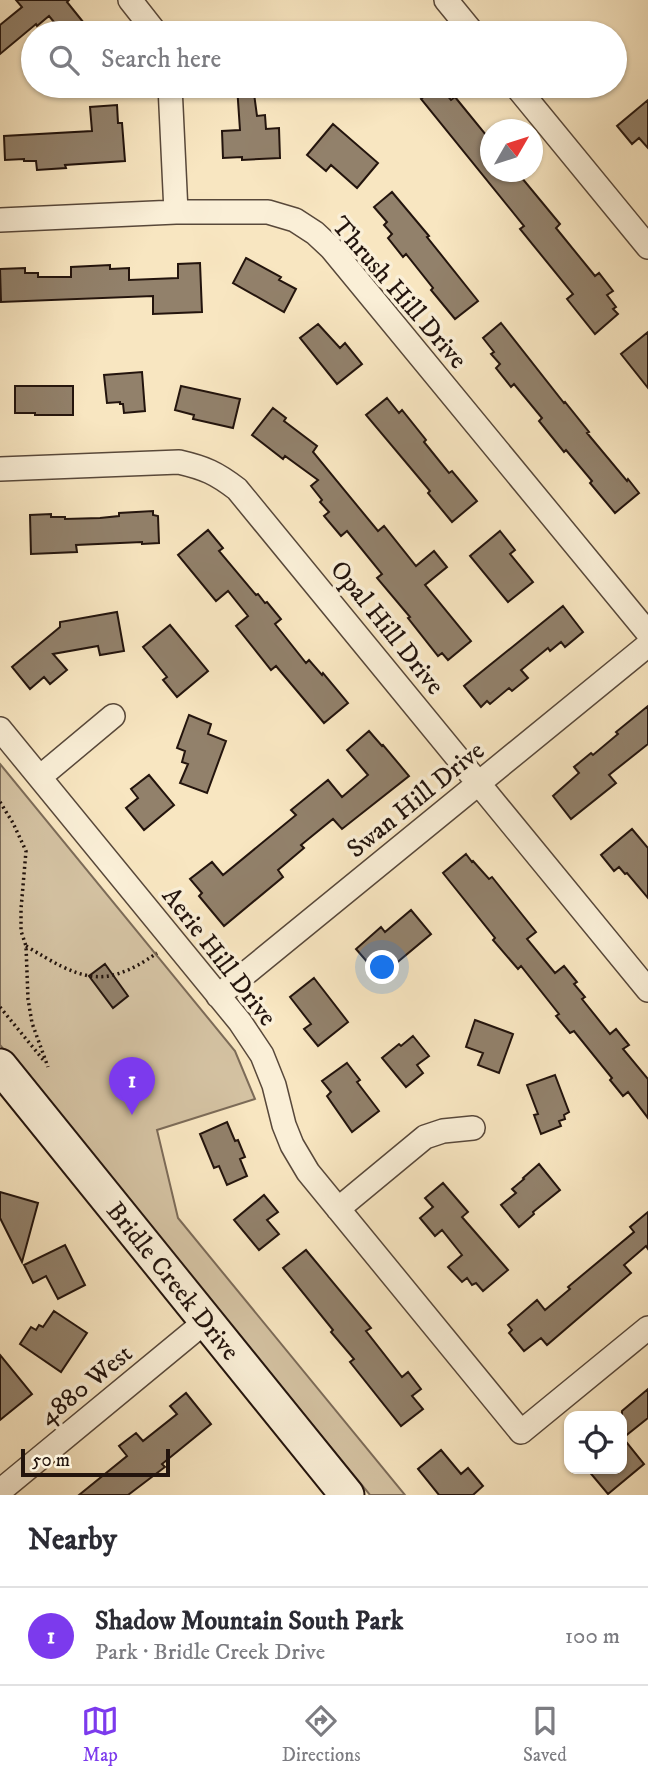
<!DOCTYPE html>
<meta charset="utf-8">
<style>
:root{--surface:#fff;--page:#f7f7f7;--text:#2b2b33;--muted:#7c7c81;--line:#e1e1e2;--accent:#7c3aed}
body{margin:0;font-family:"IM FELL DW Pica",serif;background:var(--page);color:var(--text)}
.controls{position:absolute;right:21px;bottom:21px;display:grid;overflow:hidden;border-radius:14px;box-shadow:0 2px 5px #0004}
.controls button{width:63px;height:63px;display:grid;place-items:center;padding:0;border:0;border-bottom:2px solid var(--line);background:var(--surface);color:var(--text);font:35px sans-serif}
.compass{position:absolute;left:480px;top:119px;width:63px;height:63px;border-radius:50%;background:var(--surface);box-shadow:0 2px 5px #0004;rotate:51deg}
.scale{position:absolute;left:21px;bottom:18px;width:149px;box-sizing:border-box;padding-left:7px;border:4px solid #23140d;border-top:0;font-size:19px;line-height:24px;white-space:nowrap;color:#23140d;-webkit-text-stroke:5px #faefd7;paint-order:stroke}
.you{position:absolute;left:383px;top:968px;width:24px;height:24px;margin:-18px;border:5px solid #fff;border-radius:50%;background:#1a73e8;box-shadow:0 0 0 10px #1a73e833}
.badge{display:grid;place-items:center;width:46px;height:46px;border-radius:50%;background:var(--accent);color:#fff;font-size:23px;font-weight:700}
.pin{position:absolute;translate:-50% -58px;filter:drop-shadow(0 2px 4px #0008)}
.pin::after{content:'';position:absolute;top:37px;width:24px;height:21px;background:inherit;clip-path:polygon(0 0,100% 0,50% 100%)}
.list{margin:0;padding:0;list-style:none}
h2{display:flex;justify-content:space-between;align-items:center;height:91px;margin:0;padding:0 28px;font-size:30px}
h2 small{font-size:23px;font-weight:400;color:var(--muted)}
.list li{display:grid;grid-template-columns:46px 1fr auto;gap:21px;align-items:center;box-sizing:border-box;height:98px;padding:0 28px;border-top:2px solid var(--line)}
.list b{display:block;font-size:26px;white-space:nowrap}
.list p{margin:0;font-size:23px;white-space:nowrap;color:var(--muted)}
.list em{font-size:23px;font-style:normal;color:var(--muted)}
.icon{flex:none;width:38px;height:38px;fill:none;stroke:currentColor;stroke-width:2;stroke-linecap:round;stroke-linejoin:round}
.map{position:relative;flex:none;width:648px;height:1495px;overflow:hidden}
.search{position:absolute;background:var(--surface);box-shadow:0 2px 5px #0004;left:21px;right:21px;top:21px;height:77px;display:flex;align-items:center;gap:18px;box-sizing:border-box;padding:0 24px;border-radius:38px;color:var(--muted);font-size:26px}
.sheet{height:189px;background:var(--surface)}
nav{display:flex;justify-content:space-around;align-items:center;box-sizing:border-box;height:98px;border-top:2px solid var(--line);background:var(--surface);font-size:19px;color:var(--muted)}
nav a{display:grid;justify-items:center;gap:4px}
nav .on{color:var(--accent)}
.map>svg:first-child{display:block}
.green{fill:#d4c2a2;stroke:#7c6b58;stroke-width:2}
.building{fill:#92816b;stroke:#23140d;stroke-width:2}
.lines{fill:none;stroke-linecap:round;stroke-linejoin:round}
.street-casing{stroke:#58483a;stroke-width:26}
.secondary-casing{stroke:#23140d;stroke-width:37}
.path{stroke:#23140d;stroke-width:3.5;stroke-dasharray:2 3.5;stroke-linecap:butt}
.street{stroke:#faefd7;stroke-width:23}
.secondary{stroke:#faefd7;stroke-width:33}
.labels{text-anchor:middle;stroke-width:7;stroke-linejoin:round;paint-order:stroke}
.street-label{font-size:26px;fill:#23140d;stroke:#faefd7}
</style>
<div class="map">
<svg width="648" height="1495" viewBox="0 0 648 1495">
<rect width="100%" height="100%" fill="#f8e6c1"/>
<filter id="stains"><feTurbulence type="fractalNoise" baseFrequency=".00286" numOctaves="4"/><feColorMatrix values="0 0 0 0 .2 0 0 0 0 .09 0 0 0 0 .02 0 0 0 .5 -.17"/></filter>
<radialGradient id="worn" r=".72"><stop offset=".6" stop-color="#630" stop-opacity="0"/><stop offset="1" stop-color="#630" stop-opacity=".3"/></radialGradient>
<!-- green -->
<path class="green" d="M 0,764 L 235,1051 L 255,1099 L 157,1130 L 178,1218 L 405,1495 L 370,1495 L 0,1045 Z"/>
<!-- building -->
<path class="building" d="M 16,0 L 69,0 L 67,2 L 92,33 L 63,33 L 49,16 L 37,26 L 36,24 L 0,54 L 0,25 L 22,7 Z
M 237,86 L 253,86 L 257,116 L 265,115 L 266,129 L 279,128 L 280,158 L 242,160 L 242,157 L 223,158 L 222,131 L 240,130 Z
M 437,86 L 439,86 L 451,100 L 455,97 L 491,141 L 491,172 L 517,172 L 560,224 L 556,228 L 595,276 L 599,273 L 613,291 L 607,295 L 616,307 L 613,309 L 618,314 L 595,334 L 567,299 L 573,294 L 520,229 L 524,226 L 421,99 Z
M 648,100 L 648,148 L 639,138 L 632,144 L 617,126 Z
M 117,105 L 118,123 L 122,123 L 125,161 L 65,165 L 66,168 L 37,170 L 36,161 L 24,161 L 24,159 L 5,160 L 4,136 L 92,131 L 90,107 Z
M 333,124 L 378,163 L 357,188 L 331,165 L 326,171 L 307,155 Z
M 392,192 L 429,236 L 427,237 L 478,301 L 455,319 L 431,290 L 433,288 L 406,254 L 403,257 L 388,238 L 392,234 L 384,225 L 387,222 L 374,207 Z
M 246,258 L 281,277 L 279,280 L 296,289 L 284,312 L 233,283 Z
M 200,263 L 202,312 L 153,314 L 153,296 L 1,302 L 0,269 L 25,268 L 25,273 L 38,273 L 38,277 L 71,277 L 71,267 L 110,265 L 110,269 L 129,268 L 129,280 L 178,278 L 178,264 Z
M 501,323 L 564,403 L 565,402 L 589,432 L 587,433 L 627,481 L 628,479 L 639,493 L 615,513 L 590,483 L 592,481 L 566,450 L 564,452 L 539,421 L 542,418 L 514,384 L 511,387 L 496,368 L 500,364 L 491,354 L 494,352 L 483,338 Z
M 318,324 L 340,348 L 345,343 L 362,364 L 337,384 L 300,338 Z
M 648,332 L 648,388 L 621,354 Z
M 142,372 L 145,411 L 124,413 L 123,404 L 120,404 L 120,402 L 107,403 L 104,375 Z
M 15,386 L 73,386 L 73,415 L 35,415 L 35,413 L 15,413 Z
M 181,386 L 240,399 L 233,428 L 193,419 L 194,415 L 175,410 Z
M 387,398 L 399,413 L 402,410 L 426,440 L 424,442 L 449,473 L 452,471 L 477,501 L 452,522 L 428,493 L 430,491 L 366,415 Z
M 273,408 L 286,418 L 284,421 L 317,446 L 313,452 L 378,531 L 384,526 L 416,566 L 434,551 L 447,567 L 425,585 L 471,641 L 448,660 L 442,653 L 438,656 L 408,618 L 410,617 L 377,578 L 382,574 L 347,531 L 341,536 L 324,516 L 329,512 L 320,502 L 322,500 L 311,486 L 318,480 L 285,456 L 283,459 L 252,435 Z
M 153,511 L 153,515 L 158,516 L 159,543 L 142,544 L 142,542 L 76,545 L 77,552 L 31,554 L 30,515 L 51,514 L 51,517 L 65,517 L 65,519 L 100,518 L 119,516 L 119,513 Z
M 208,530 L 223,548 L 219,551 L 256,595 L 258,594 L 265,603 L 267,602 L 281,619 L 275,624 L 306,663 L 309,660 L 322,675 L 323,673 L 348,703 L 324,723 L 276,666 L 271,670 L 236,626 L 248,616 L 228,591 L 216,601 L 178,555 Z
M 500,531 L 515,550 L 510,554 L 533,582 L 508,602 L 470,556 Z
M 563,606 L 583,632 L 565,647 L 561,642 L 550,651 L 548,648 L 521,670 L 528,678 L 512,691 L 509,688 L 490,704 L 487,701 L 481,707 L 464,686 Z
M 117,612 L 124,651 L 100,655 L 98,646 L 53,654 L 67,670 L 50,684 L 44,677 L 30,689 L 12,667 L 60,627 L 60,622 Z
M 170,625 L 208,671 L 177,697 L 163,680 L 167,677 L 143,647 Z
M 648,706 L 648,744 L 609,775 L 616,783 L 571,819 L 553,796 L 579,773 L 574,767 L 591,753 L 593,755 L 618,734 L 616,732 Z
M 189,715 L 211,724 L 208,734 L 226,741 L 207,793 L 180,783 L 188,764 L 182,762 L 185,751 L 177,748 Z
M 369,731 L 382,746 L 383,745 L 409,776 L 342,829 L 333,819 L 301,845 L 304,848 L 278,870 L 283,877 L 224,926 L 199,896 L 202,893 L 190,879 L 212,862 L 223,875 L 296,815 L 291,810 L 328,780 L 342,797 L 368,775 L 347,750 Z
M 149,775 L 174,805 L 144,830 L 126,808 L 138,798 L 131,789 Z
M 632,829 L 648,848 L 648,898 L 627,873 L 625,874 L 619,867 L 614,871 L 601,855 Z
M 466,854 L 472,862 L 473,861 L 489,879 L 492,877 L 536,932 L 527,939 L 555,973 L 564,966 L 577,982 L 574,984 L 585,997 L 582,999 L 610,1034 L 616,1029 L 629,1045 L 623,1049 L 648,1079 L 648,1118 L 628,1092 L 623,1096 L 610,1080 L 612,1078 L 574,1031 L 570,1033 L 556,1016 L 559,1014 L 521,966 L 518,969 L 493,940 L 495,938 L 443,873 Z
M 411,910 L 431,934 L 388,970 L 377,957 L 369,964 L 356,949 L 381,927 L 385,932 Z
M 105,964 L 128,996 L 113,1008 L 89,976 Z
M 314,978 L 348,1022 L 318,1046 L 304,1029 L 311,1024 L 290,997 Z
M 475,1020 L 513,1034 L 499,1073 L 478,1065 L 483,1053 L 466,1047 Z
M 413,1036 L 429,1056 L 417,1065 L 423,1073 L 406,1087 L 382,1058 L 399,1044 L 401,1046 Z
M 347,1063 L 360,1080 L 357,1082 L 379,1111 L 352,1132 L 327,1096 L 331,1092 L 322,1081 Z
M 555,1075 L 569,1112 L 564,1115 L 565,1119 L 559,1121 L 561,1126 L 541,1134 L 534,1115 L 538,1114 L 527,1085 Z
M 227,1122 L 235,1141 L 238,1140 L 245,1157 L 240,1159 L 247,1176 L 227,1185 L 219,1166 L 214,1168 L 200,1134 Z
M 539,1164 L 560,1190 L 533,1212 L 534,1214 L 519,1227 L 501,1205 L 516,1193 L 512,1189 L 524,1179 L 523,1178 Z
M 443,1183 L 468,1212 L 462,1217 L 508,1270 L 483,1291 L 476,1283 L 472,1285 L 467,1278 L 462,1282 L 448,1267 L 462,1255 L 442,1230 L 435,1236 L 420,1218 L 433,1207 L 425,1198 Z
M 0,1192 L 38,1203 L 22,1262 L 0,1218 Z
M 264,1195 L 278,1212 L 267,1220 L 279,1234 L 259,1250 L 234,1220 Z
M 648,1212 L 648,1249 L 646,1246 L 624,1265 L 631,1273 L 547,1345 L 541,1338 L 524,1351 L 509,1333 L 512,1330 L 508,1325 L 537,1300 L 545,1310 L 570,1289 L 568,1287 L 634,1232 L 630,1227 Z
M 65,1245 L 85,1285 L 58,1299 L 46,1276 L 33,1283 L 24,1265 Z
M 306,1250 L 371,1328 L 366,1331 L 402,1377 L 408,1372 L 421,1389 L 412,1396 L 423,1409 L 401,1426 L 350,1362 L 354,1359 L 331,1332 L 333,1330 L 283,1268 Z
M 54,1311 L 87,1333 L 61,1372 L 20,1344 L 31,1327 L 36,1330 L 39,1325 L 43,1327 Z
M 0,1355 L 32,1394 L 0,1420 Z
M 648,1389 L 648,1418 L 623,1438 L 644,1464 L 608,1494 L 587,1469 L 622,1469 L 622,1411 Z
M 186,1393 L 211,1424 L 162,1464 L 165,1467 L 128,1495 L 79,1495 L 127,1456 L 119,1446 L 136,1433 L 143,1441 L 177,1414 L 170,1406 Z
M 441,1450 L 461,1474 L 468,1468 L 483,1486 L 473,1495 L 439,1495 L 418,1469 Z"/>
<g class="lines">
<defs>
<path id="street" d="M 130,0 L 156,33
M 446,0 L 473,33
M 170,86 L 176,212
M 516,86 L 648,247
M 0,220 L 176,212 L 268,212 L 295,220 L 315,233 L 331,248 L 648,633
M 0,469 L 179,462 C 205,468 216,473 237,489 L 648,990
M 0,729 L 240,1022 L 262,1055 L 274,1085 L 284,1125 L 292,1145 L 308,1172 L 521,1432 L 648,1328
M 40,777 L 113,716
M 218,996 L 648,645
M 338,1209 L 425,1137 L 443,1131 L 473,1128
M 0,1491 L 206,1321"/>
<g id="secondary">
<path id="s1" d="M 0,1066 L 347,1495"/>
</g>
</defs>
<!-- street casing -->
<use href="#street" class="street-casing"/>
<!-- secondary casing -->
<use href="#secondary" class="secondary-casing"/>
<!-- path -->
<path class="path" d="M 0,802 L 13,823 L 26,851 L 21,909 L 21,931 L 26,946 L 28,999 L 32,1023 L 48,1067
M 26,946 C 79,978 102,992 157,953
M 0,1007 L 45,1062"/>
<!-- street -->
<use href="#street" class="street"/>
<!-- secondary -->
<use href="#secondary" class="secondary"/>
</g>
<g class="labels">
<!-- street labels -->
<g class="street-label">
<text transform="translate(400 292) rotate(49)" y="9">Thrush Hill Drive</text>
<text transform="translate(388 627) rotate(51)" y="9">Opal Hill Drive</text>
<text transform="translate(415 799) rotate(-39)" y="9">Swan Hill Drive</text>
<text transform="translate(220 956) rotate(52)" y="9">Aerie Hill Drive</text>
<text dy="9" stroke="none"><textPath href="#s1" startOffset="276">Bridle Creek Drive</textPath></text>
<text transform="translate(85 1384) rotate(-39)" y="9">4880 West</text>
</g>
</g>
<rect width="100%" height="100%" filter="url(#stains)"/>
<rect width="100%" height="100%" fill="url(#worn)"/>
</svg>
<div class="controls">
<button><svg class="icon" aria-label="locate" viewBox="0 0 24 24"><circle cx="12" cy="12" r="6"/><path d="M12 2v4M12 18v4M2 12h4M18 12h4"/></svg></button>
</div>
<svg class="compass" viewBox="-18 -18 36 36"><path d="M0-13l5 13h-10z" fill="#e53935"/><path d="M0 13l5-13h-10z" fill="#7c7c81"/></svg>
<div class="scale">50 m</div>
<div class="you"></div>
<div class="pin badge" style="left:132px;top:1115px">1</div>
<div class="search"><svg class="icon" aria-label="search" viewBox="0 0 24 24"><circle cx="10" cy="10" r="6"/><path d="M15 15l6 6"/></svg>Search here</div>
</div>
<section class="sheet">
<h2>Nearby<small></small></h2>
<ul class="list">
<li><span class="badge">1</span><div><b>Shadow Mountain South Park</b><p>Park · Bridle Creek Drive</p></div><em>100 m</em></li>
</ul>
</section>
<nav>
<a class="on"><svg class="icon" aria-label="map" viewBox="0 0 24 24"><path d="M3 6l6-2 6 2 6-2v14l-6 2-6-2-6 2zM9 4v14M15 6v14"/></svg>Map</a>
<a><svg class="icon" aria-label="directions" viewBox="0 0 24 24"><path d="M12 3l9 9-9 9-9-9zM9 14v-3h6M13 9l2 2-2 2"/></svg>Directions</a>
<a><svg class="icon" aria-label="saved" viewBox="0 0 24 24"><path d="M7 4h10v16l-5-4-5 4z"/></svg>Saved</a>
</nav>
